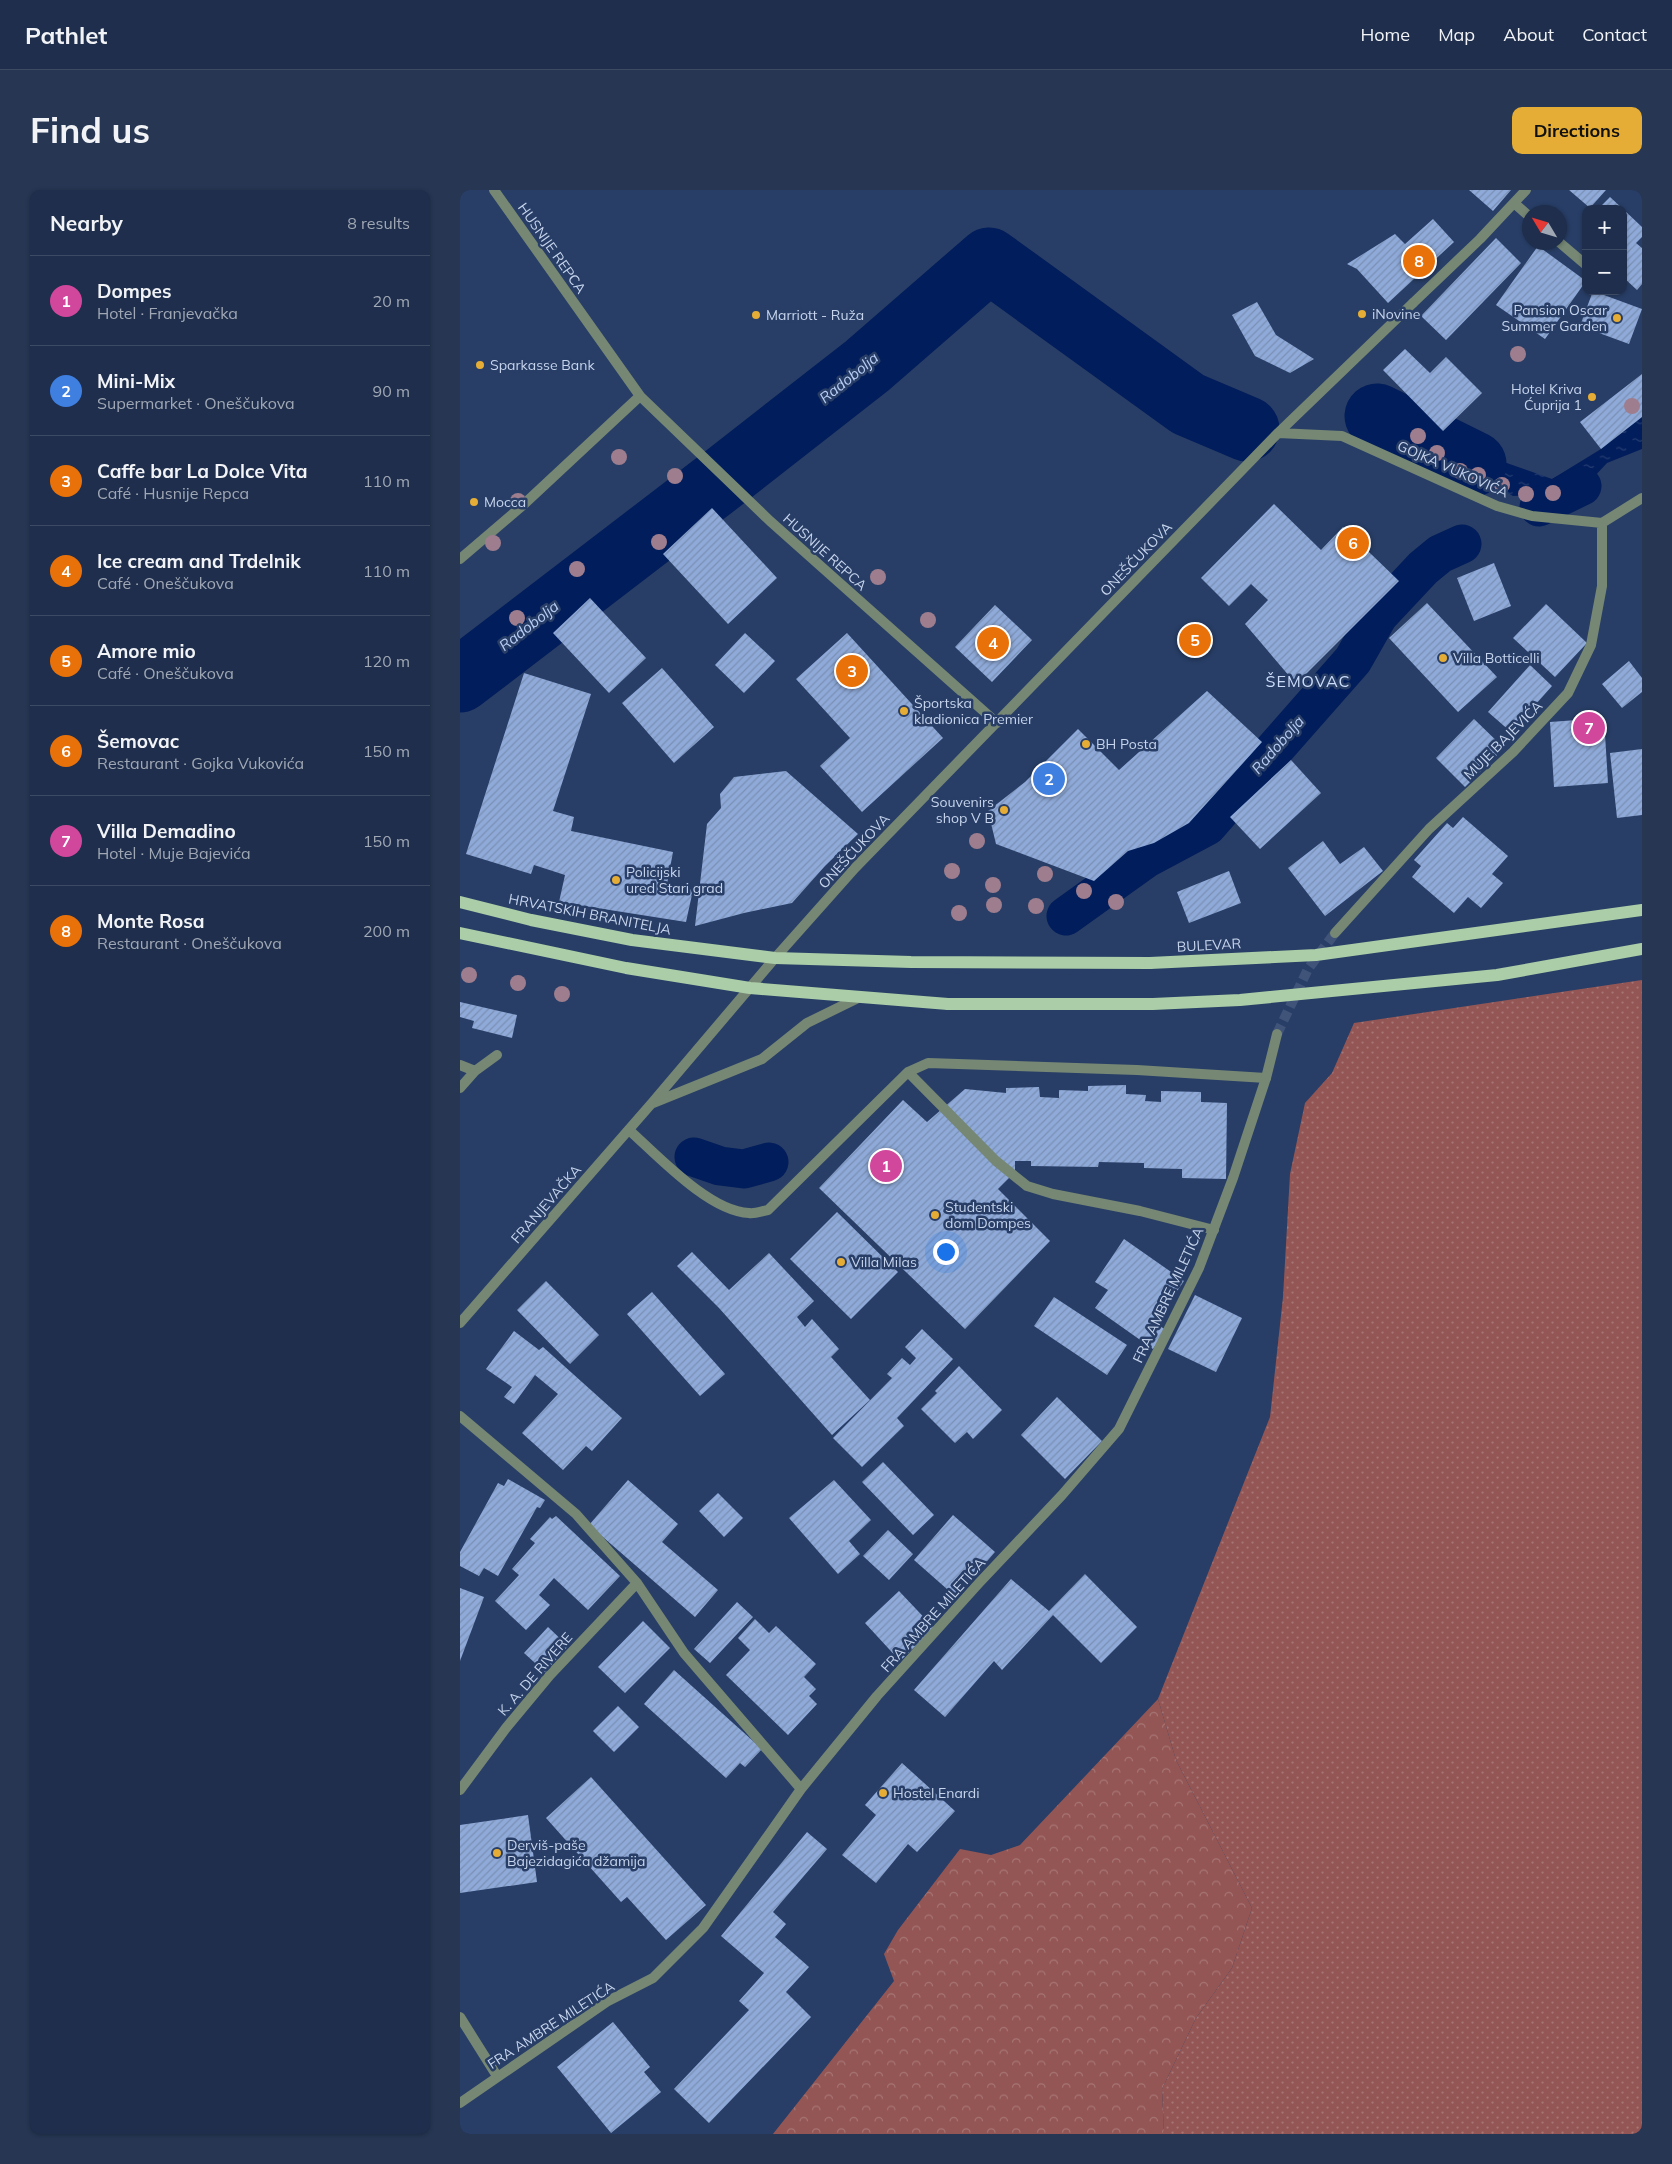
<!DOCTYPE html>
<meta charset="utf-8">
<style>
:root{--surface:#1e2e4c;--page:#263653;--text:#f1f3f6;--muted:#a1a8b5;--line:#3c4a64;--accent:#e5ad35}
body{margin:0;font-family:Mulish,sans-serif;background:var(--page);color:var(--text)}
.controls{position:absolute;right:15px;top:15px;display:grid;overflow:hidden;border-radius:10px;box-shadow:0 1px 4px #0004}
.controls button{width:45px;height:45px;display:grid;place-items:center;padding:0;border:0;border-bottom:1px solid var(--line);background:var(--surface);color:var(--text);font:25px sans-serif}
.compass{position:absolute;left:1062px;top:15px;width:45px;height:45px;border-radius:50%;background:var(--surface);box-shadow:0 1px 4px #0004;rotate:308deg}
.you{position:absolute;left:485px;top:1061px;width:18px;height:18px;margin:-12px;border:4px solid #fff;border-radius:50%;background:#1a73e8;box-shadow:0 0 0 8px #1a73e833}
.badge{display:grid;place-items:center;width:32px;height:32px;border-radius:50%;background:var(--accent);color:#fff;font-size:16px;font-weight:700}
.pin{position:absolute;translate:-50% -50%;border:2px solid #fff;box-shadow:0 1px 5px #0006}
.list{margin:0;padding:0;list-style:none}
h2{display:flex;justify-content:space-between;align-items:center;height:65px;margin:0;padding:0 20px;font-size:21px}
h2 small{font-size:16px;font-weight:400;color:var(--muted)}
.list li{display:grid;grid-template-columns:32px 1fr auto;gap:15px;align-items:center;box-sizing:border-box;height:90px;padding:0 20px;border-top:1px solid var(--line)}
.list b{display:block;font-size:19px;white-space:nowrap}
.list p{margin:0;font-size:16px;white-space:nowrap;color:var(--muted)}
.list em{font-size:16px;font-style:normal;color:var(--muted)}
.map{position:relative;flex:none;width:1182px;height:1944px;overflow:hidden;border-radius:10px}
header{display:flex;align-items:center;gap:30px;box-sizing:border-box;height:70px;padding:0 25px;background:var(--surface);border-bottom:1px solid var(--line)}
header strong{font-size:24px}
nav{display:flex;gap:28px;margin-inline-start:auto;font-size:18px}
.intro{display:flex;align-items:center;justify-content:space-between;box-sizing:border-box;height:120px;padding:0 30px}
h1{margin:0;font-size:35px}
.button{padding:12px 22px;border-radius:10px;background:var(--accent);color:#111;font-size:18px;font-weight:700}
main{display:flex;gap:30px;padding:0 30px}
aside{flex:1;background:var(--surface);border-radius:10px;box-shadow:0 1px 4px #0004}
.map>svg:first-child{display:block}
.grass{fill:url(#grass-dots)}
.forest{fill:url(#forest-crowns)}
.water{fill:url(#water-ripples)}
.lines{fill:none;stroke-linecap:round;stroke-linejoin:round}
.canal{stroke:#011d5b;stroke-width:39}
.river{stroke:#011d5b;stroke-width:65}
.building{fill:url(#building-hatch)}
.minor-tunnel{stroke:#40547a;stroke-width:10;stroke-dasharray:10 5;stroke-linecap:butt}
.service{stroke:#768774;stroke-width:10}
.pedestrian{stroke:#768774;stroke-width:10}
.minor{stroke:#768774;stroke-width:10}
.primary{stroke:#abcda7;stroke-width:12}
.primary-bridge{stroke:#abcda7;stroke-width:12}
.tree{fill:#9e7e8e}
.poi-dot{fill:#e5ad35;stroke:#283e66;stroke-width:2}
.labels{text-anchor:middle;stroke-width:5;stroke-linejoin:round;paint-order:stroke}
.street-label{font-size:14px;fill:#c6d4ed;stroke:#283e66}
.poi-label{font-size:14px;fill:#c6d4ed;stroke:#283e66;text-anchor:start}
.water-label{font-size:15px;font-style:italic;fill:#b8cdf4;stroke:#283e66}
.quarter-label{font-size:16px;letter-spacing:1px;fill:#ccddfb;stroke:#283e66}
</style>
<header>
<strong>Pathlet</strong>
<nav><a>Home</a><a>Map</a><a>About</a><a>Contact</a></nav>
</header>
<div class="intro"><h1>Find us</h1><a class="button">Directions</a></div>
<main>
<aside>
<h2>Nearby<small>8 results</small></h2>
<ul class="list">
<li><span class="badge" style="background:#d1479c">1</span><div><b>Dompes</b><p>Hotel · Franjevačka</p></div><em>20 m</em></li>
<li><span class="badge" style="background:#3f7fe0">2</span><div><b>Mini-Mix</b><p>Supermarket · Oneščukova</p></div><em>90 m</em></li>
<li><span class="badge" style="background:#e8710a">3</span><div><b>Caffe bar La Dolce Vita</b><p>Café · Husnije Repca</p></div><em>110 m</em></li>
<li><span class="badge" style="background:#e8710a">4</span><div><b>Ice cream and Trdelnik</b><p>Café · Oneščukova</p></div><em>110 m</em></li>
<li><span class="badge" style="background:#e8710a">5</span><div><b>Amore mio</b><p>Café · Oneščukova</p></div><em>120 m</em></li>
<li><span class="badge" style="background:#e8710a">6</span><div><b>Šemovac</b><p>Restaurant · Gojka Vukovića</p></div><em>150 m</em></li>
<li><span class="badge" style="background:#d1479c">7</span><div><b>Villa Demadino</b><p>Hotel · Muje Bajevića</p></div><em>150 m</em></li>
<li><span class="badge" style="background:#e8710a">8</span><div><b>Monte Rosa</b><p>Restaurant · Oneščukova</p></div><em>200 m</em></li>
</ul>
</aside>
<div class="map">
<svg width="1182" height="1944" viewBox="0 0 1182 1944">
<defs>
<pattern id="grass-dots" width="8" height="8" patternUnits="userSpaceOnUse" patternTransform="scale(1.25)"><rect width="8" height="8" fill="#945654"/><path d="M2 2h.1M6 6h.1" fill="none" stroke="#a67575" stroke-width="1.8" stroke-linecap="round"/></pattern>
<pattern id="forest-crowns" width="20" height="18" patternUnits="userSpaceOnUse" patternTransform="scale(1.25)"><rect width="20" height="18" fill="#945654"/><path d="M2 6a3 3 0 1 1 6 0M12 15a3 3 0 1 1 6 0" fill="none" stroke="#a67575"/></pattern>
<pattern id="water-ripples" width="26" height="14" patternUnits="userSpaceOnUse" patternTransform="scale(1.25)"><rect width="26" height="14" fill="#011d5b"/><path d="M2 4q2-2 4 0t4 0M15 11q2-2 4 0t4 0" fill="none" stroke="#253d73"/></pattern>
<pattern id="building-hatch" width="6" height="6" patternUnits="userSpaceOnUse" patternTransform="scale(1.25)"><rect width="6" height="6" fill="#8faad9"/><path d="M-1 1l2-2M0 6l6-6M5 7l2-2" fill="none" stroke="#7a90b4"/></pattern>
</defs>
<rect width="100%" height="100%" fill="#283e66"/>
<!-- grass -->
<path class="grass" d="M 1182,790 L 1182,1944 L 704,1944 L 702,1899 L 736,1828 L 772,1778 L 792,1718 L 716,1570 L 698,1509 L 810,1227 L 823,1107 L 830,984 L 845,913 L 872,883 L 894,833 Z"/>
<!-- forest -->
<path class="forest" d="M 698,1509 L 716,1570 L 792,1718 L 772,1778 L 736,1828 L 702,1899 L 704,1944 L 313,1944 L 434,1791 L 424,1764 L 438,1740 L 500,1659 L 531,1665 L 560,1655 Z"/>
<!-- water -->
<path class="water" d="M 927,223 L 1007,259 L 1092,289 L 1141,259 L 1182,227 L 1182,259 L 1147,273 L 1119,303 L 1053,306 L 937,241 Z"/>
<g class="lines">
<!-- canal -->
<path class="canal" d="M 1079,317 L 1122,296
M 606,726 L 687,668 L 747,636 L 893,470 L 918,426 L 963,378 L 980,364 L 1002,354
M 234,967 L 260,976 L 284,979 L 309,972"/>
<!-- river -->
<path class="river" d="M 917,226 L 1014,274
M 0,490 L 265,287 L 407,176 L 529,70 L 728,214 L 787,239"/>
</g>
<!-- building -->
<path class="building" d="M 1009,0 L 1051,0 L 1033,21 Z
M 1109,0 L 1146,0 L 1130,18 Z
M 1150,7 L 1163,19 L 1138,19 Z
M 1163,19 L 1182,37 L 1182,47 L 1176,53 L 1182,58 L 1182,94 L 1177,100 L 1163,87 Z
M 973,29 L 994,52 L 928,113 L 897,79 L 887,74 L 935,44 L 945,54 Z
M 1036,48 L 1061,73 L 986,150 L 961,126 Z
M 1078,56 L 1126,91 L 1085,149 L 1036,115 Z
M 1133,101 L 1182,119 L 1169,154 L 1120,136 Z
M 797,112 L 816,145 L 854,169 L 830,183 L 795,166 L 772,125 Z
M 945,159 L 970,183 L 986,167 L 1022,203 L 983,241 L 923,180 Z
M 1182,184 L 1182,227 L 1141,259 L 1120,232 Z
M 814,314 L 861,360 L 883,337 L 939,391 L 836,494 L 785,434 L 808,410 L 791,394 L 769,416 L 741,388 Z
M 252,318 L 317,388 L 268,434 L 203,364 Z
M 1034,373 L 1051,416 L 1014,431 L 997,388 Z
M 130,408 L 186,468 L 149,503 L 93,443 Z
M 967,413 L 1037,487 L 998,522 L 929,448 Z
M 1086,414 L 1127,453 L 1095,487 L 1053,448 Z
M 535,415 L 572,450 L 532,492 L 495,457 Z
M 285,443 L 315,471 L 284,503 L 255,475 Z
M 387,443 L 483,548 L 402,622 L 360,576 L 390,548 L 336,489 Z
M 1169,471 L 1182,488 L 1182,502 L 1162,518 L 1142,494 Z
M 1070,475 L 1092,496 L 1051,542 L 1028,522 Z
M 202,478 L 254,537 L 214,573 L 162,513 Z
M 64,483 L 131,504 L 93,621 L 114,627 L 111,641 L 213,662 L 207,694 L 233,700 L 226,732 L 99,712 L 105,685 L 74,675 L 71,684 L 6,664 Z
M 747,501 L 802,552 L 729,633 L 694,653 L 668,661 L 634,691 L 536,654 L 528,621 L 565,592 L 618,539 L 659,580 Z
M 1144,528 L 1148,593 L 1094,597 L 1090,532 Z
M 1014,529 L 1044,558 L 1005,597 L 976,568 Z
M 1182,559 L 1182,625 L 1157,628 L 1150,563 Z
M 831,570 L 861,603 L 800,659 L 770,627 Z
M 326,581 L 398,644 L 365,676 L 332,713 L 284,723 L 235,736 L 247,634 L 261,618 L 260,604 L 274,587 Z
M 1003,627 L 1048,666 L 1032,684 L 1043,693 L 1021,718 L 1008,707 L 994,723 L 952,687 L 961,676 L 954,670 L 987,633 L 993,638 Z
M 863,651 L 880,674 L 904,657 L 923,681 L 865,726 L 828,678 Z
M 769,681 L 781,713 L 729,733 L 717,702 Z
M 0,812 L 57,825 L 52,848 L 12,838 L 14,831 L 0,827 Z
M 666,895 L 666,904 L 686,905 L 685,911 L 701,912 L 701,901 L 741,902 L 741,912 L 767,913 L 766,989 L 722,988 L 722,979 L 684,978 L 684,973 L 639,972 L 638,977 L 571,976 L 571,971 L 555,971 L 555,982 L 538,999 L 590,1051 L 505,1139 L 359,998 L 443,910 L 467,932 L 505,899 L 546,903 L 546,898 L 579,897 L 580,907 L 599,908 L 599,900 L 628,901 L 628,896 Z
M 377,1022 L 438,1082 L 391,1129 L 330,1069 Z
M 664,1049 L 724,1091 L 695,1133 L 706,1140 L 693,1159 L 635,1118 L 648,1100 L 635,1092 Z
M 232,1062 L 269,1100 L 309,1063 L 354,1111 L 337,1127 L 345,1137 L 352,1129 L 379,1159 L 371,1167 L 410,1210 L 372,1245 L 259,1118 L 217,1076 Z
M 86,1091 L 139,1145 L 110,1174 L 57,1120 Z
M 192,1102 L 265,1184 L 240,1206 L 167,1124 Z
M 735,1105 L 782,1128 L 756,1182 L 708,1159 Z
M 594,1107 L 667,1155 L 647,1185 L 574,1136 Z
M 462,1139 L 493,1169 L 437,1228 L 444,1236 L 402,1277 L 373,1248 L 432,1188 L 427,1184 L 442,1168 L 450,1175 L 456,1168 L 445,1157 Z
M 54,1141 L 79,1160 L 83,1157 L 162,1228 L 132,1261 L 126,1256 L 103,1280 L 62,1243 L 98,1204 L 75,1185 L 54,1214 L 44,1207 L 52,1197 L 26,1179 Z
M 499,1176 L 542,1220 L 513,1249 L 507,1242 L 495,1253 L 461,1219 L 477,1203 L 475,1201 Z
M 597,1207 L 642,1251 L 605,1289 L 561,1245 Z
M 423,1272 L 474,1325 L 453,1345 L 402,1292 Z
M 48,1289 L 85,1310 L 80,1318 L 77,1317 L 38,1386 L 24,1378 L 19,1386 L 0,1376 L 0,1362 L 38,1293 L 44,1296 Z
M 168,1290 L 218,1334 L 202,1352 L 258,1400 L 235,1427 L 129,1335 Z
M 374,1290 L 411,1330 L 389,1351 L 400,1364 L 378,1384 L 329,1328 Z
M 258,1303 L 283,1328 L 264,1347 L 239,1321 Z
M 493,1325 L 535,1362 L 496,1407 L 454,1370 Z
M 96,1326 L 160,1386 L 128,1420 L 94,1388 L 79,1405 L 90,1415 L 66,1440 L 35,1411 L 59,1385 L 52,1379 L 75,1353 L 70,1349 L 90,1327 L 92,1329 Z
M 428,1340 L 453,1364 L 429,1390 L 403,1366 Z
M 625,1384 L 677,1437 L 641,1473 L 593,1425 L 542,1480 L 534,1471 L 485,1527 L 454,1500 L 551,1389 L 589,1421 Z
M 0,1398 L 24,1407 L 0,1471 Z
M 439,1401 L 474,1438 L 440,1471 L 405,1433 Z
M 277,1412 L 293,1427 L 250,1473 L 234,1459 Z
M 295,1429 L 309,1443 L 316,1436 L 356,1474 L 344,1487 L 356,1499 L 349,1506 L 357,1514 L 328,1545 L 266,1485 L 290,1460 L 278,1448 Z
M 183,1431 L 210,1458 L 165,1503 L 138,1477 Z
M 88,1437 L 108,1456 L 85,1482 L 64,1463 Z
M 214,1480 L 302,1559 L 285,1577 L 280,1573 L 266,1588 L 184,1514 Z
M 158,1516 L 179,1537 L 154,1562 L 133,1541 Z
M 442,1573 L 495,1621 L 457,1662 L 448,1654 L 416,1693 L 382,1665 L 416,1625 L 405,1615 Z
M 131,1587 L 246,1715 L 206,1750 L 167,1707 L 161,1712 L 86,1628 Z
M 68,1625 L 77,1692 L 0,1703 L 0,1635 Z
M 347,1642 L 367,1659 L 313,1722 L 326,1734 L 315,1747 L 349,1777 L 326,1802 L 351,1827 L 249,1933 L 214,1899 L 289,1820 L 279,1811 L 304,1783 L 261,1746 Z
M 153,1832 L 190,1877 L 184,1882 L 201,1902 L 151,1943 L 97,1877 Z"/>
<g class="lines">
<!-- minor-tunnel -->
<path class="minor-tunnel" d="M 817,844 L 848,779 L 875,743"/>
<!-- service -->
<path class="service" d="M 0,875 L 15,881
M 448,882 L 536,971 L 567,996 L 593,1004 L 680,1021 L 754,1040
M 0,898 L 15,881 L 37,865
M 169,940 C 198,966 250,1022 289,1023 C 295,1024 302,1021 308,1020 L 448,882 L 468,873 L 677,880 L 806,888"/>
<!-- pedestrian -->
<path class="pedestrian" d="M 1054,13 L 1070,27
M 1099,52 L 1126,75
M 953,113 L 1020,49 L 1066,0"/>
<!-- minor -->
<path class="minor" d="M 34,0 L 180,206 L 310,331 L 537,533
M 818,243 L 882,246 L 1037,316 L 1072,326 L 1142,333 L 1182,308
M 0,369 L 62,316 L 180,206
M 875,743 L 969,639 L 1053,562 L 1108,503 L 1131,455 L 1142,396 L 1142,333
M 193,913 L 302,869 L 347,833 L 400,807
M 0,1133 L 192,913 L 315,768 L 395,678 L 818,243 L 953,113
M 0,1226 L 116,1324 L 177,1393 L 224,1463 L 341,1599
M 0,1600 L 46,1538 L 90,1485 L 177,1393
M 0,1827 L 37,1886
M 0,1913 L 148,1811 L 193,1788 L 243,1738 L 341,1599 L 417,1506 L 519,1393 L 602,1305 L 659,1239 L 739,1078 L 773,988 L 806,888 L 817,844"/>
<!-- primary -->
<path class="primary" d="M 0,712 L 71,730 L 172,750 L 315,768 L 451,772 L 690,773
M 0,743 L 166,778 L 290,798 L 488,814"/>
<!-- primary-bridge -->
<path class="primary-bridge" d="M 690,773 L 856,765 L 1182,720
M 488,814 L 693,814 L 780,810 L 1037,785 L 1182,759"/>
</g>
<!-- trees -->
<g class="tree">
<circle cx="1058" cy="164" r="8"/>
<circle cx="1172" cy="216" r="8"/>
<circle cx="958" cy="246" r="8"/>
<circle cx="977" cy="263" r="8"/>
<circle cx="159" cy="267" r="8"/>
<circle cx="1000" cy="281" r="8"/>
<circle cx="1018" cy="285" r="8"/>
<circle cx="215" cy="286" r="8"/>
<circle cx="1042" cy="295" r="8"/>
<circle cx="1093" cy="303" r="8"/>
<circle cx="1066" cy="304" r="8"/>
<circle cx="58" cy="311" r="8"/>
<circle cx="199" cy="352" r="8"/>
<circle cx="33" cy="353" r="8"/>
<circle cx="117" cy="379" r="8"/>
<circle cx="418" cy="387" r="8"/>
<circle cx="57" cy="428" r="8"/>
<circle cx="468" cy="430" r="8"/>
<circle cx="517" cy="651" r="8"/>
<circle cx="492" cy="681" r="8"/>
<circle cx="585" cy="684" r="8"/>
<circle cx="533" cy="695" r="8"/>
<circle cx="624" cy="701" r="8"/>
<circle cx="656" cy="712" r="8"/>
<circle cx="534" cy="715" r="8"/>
<circle cx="576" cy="716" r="8"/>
<circle cx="499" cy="723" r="8"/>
<circle cx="9" cy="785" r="8"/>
<circle cx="58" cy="793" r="8"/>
<circle cx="102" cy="804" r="8"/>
</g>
<!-- markers -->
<g class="poi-dot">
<circle cx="902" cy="124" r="5"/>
<circle cx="296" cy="125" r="5"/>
<circle cx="1157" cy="128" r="5"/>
<circle cx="20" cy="175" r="5"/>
<circle cx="1132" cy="207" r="5"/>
<circle cx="14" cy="312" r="5"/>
<circle cx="983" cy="468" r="5"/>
<circle cx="444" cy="521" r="5"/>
<circle cx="626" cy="554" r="5"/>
<circle cx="544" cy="620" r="5"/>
<circle cx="156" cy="690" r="5"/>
<circle cx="475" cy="1025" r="5"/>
<circle cx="381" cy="1072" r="5"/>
<circle cx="423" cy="1603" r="5"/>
<circle cx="37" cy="1663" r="5"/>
</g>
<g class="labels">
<!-- street labels -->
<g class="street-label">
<text transform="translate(92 58) rotate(55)" y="5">HUSNIJE REPCA</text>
<text transform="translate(993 279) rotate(24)" y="5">GOJKA VUKOVIĆA</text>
<text transform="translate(365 362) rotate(42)" y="5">HUSNIJE REPCA</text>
<text transform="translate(676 369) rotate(-46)" y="5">ONEŠČUKOVA</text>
<text transform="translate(1043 550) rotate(-45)" y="5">MUJE BAJEVIĆA</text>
<text transform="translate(394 661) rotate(-47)" y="5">ONEŠČUKOVA</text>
<text transform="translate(130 724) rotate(11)" y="5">HRVATSKIH BRANITELJA</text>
<text transform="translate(749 755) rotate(-3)" y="5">BULEVAR</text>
<text transform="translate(86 1014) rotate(-49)" y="5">FRANJEVAČKA</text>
<text transform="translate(708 1105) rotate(-65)" y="5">FRA AMBRE MILETIĆA</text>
<text transform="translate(473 1425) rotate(-48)" y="5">FRA AMBRE MILETIĆA</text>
<text transform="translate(75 1484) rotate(-49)" y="5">K. A. DE RIVERE</text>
<text transform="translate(91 1835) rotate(-33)" y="5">FRA AMBRE MILETIĆA</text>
</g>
<!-- poi labels -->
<g class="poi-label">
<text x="1147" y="125" text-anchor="end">Pansion Oscar<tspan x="1147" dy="16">Summer Garden</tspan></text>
<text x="912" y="129">iNovine</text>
<text x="306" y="130">Marriott - Ruža</text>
<text x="30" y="180">Sparkasse Bank</text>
<text x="1122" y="204" text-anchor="end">Hotel Kriva<tspan x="1122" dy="16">Ćuprija 1</tspan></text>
<text x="24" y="317">Mocca</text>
<text x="993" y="473">Villa Botticelli</text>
<text x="454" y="518">Športska<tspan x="454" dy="16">kladionica Premier</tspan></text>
<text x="636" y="559">BH Posta</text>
<text x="534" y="617" text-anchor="end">Souvenirs<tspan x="534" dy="16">shop V B</tspan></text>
<text x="166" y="687">Policijski<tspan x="166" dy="16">ured Stari grad</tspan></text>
<text x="485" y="1022">Studentski<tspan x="485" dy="16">dom Dompes</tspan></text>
<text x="391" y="1077">Villa Milas</text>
<text x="433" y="1608">Hostel Enardi</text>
<text x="47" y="1660">Derviš-paše<tspan x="47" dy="16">Bajezidagića džamija</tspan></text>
</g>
<!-- water labels -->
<g class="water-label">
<text transform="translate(389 188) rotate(-39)" y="5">Radobolja</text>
<text transform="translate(69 436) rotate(-38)" y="5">Radobolja</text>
<text transform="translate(818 555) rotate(-49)" y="5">Radobolja</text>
</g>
<!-- quarter labels -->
<g class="quarter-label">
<text x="848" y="497">ŠEMOVAC</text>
</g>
</g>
</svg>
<div class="controls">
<button>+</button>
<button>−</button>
</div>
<svg class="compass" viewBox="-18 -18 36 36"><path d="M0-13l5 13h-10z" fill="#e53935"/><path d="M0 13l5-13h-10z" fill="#a1a8b5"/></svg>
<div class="you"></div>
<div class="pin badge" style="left:426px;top:976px;background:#d1479c">1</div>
<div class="pin badge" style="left:589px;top:589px;background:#3f7fe0">2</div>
<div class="pin badge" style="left:392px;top:481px;background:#e8710a">3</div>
<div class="pin badge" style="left:533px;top:453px;background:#e8710a">4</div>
<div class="pin badge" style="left:735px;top:450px;background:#e8710a">5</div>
<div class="pin badge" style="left:893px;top:353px;background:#e8710a">6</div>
<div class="pin badge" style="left:1129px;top:538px;background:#d1479c">7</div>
<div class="pin badge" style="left:959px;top:71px;background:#e8710a">8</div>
</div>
</main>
